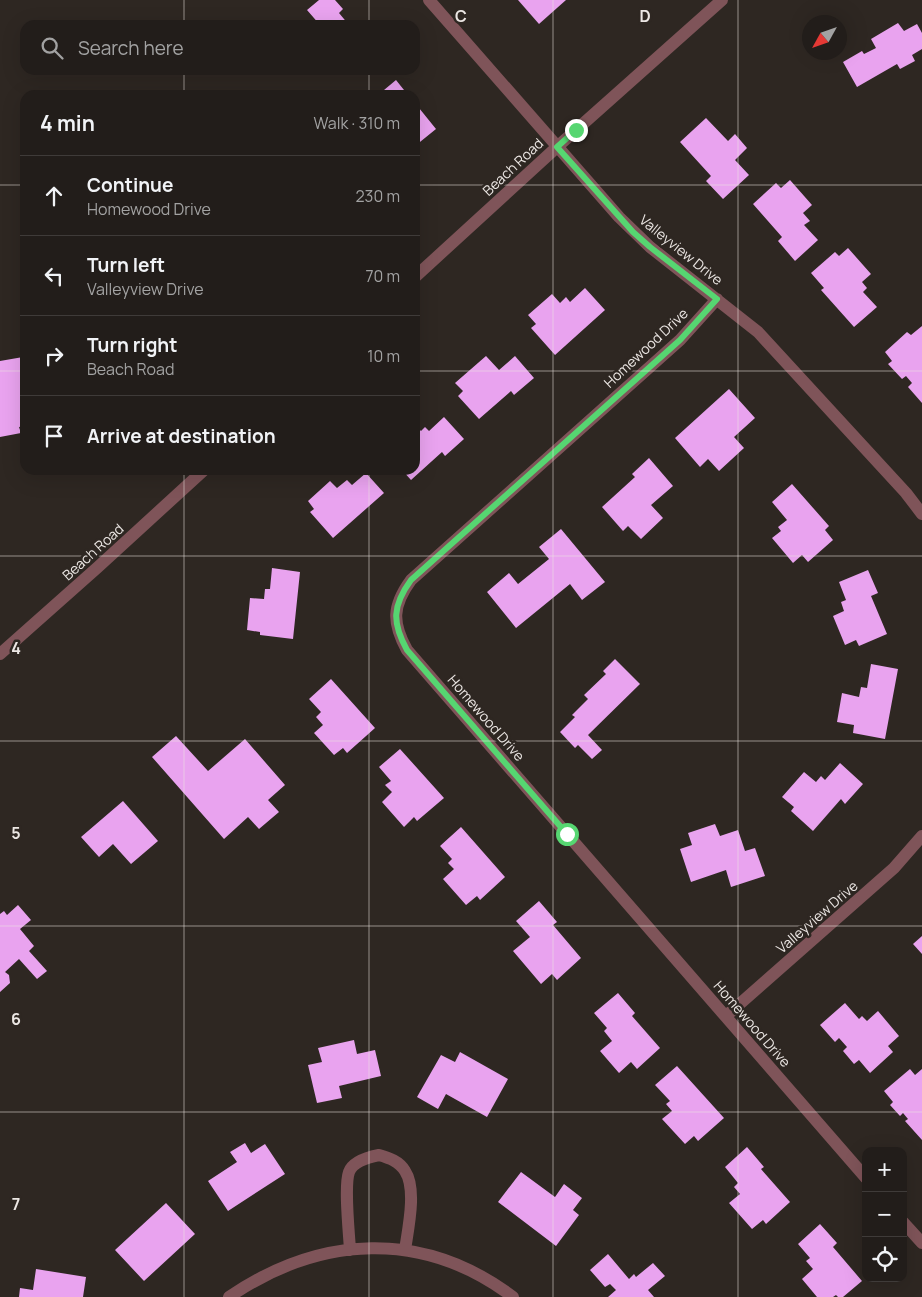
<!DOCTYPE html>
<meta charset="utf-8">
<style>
:root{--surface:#221d1a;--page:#2e2a27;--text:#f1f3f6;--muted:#a2a2a2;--line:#3f3b39}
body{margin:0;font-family:Manrope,sans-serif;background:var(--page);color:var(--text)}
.controls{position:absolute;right:15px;bottom:15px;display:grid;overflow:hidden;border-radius:10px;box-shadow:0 5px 20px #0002}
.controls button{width:45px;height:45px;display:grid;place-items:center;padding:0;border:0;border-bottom:1px solid var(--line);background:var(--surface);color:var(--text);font:25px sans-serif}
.compass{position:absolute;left:802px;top:15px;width:45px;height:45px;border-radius:50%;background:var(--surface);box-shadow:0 5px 20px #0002;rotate:230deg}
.stop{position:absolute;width:15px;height:15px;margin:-11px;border:4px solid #56d671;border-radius:50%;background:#fff}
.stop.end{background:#56d671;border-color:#fff;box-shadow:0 1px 5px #0008}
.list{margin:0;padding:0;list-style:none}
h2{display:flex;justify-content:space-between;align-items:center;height:65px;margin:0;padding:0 20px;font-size:21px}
h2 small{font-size:16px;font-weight:400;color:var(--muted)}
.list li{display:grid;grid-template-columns:32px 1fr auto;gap:15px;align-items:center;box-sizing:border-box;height:80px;padding:0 20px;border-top:1px solid var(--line)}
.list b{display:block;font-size:19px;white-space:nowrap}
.list p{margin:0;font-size:16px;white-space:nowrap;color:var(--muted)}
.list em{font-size:16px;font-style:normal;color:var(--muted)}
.icon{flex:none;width:28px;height:28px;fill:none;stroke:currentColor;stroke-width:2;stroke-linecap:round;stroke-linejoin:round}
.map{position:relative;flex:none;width:922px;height:1297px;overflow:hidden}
.search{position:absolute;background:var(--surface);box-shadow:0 5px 20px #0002;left:20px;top:20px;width:400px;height:55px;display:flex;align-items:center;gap:12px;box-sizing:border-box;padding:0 18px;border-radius:15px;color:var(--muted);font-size:19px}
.panel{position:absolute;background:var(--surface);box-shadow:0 5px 20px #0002;left:20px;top:90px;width:400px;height:385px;border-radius:15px}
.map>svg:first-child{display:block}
.building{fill:#e9a3ef}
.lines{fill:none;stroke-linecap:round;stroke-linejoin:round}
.minor{stroke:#7f5459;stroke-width:12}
.route{stroke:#56d671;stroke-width:6}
.grid{fill:none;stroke:#ece7e4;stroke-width:1;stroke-opacity:0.55}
.labels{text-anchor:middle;stroke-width:5;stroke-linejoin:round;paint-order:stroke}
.street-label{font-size:14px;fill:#ece7e4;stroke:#2e2722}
.grid-label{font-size:16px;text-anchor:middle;font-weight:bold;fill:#ece7e4;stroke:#2e2722;stroke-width:5;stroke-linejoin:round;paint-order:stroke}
</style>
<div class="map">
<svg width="922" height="1297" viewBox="0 0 922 1297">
<rect width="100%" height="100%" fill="#2e2722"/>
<!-- building -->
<path class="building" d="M 319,0 L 335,0 L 343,9 L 339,13 L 349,25 L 320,25 L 307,10 Z
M 518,0 L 566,0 L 539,24 Z
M 898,23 L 904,31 L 917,24 L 922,33 L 922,49 L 912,55 L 915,61 L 900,69 L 897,64 L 857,87 L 843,62 L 862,51 L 864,54 L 876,48 L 871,39 Z
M 396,80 L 408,95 L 378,95 Z
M 415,103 L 436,129 L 415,146 Z
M 706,118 L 728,141 L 735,134 L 747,148 L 735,160 L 749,175 L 723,199 L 706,181 L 711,176 L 680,142 Z
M 790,180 L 812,205 L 803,213 L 810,221 L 804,225 L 818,240 L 795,261 L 778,241 L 782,237 L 753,204 L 776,183 L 781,188 Z
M 848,248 L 871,274 L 862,282 L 867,288 L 863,292 L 877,307 L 854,327 L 821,290 L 824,288 L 811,273 L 835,252 L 839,256 Z
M 585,288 L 605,310 L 555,355 L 531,328 L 536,324 L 528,315 L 552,294 L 560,303 L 566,297 L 570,302 Z
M 922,326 L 922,403 L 908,387 L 912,383 L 906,376 L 902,379 L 888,364 L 892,361 L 885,352 L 907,332 L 911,335 Z
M 486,356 L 499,370 L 515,356 L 534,378 L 514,395 L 511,391 L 479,419 L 458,396 L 463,391 L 455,383 Z
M 23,357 L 25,369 L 25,426 L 19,427 L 21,433 L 0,437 L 0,361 Z
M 729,389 L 755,418 L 734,437 L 744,448 L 719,471 L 708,459 L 700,467 L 675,438 Z
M 444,417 L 464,439 L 445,456 L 442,452 L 411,480 L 402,470 L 415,470 L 415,425 L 421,431 L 425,427 L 429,431 Z
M 649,458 L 673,486 L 651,505 L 663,518 L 641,539 L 628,526 L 623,531 L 602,507 L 635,477 L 632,474 Z
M 366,473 L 384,493 L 333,538 L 310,512 L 314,509 L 308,501 L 330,481 L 337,488 L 347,480 L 352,485 Z
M 792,484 L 829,526 L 825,530 L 833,540 L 808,562 L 802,555 L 793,563 L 772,538 L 781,531 L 778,527 L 787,520 L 772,502 Z
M 561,529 L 605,582 L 582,600 L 570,584 L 516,628 L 487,592 L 509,573 L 518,584 L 549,559 L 539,547 Z
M 272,568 L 300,572 L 293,639 L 260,635 L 260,632 L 247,630 L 250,598 L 264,599 L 265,589 L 270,589 Z
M 868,570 L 878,593 L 871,596 L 887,634 L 859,646 L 856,640 L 845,645 L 833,616 L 844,611 L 841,602 L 846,600 L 839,582 Z
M 615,659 L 640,684 L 588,735 L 602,750 L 592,759 L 578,745 L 575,748 L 560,732 L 575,717 L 572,715 L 588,699 L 584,695 L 606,674 L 603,671 Z
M 871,664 L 898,669 L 885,739 L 853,733 L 854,725 L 837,722 L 842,693 L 859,697 L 861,687 L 867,688 Z
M 331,679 L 375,728 L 347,753 L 343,748 L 334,755 L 314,733 L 323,725 L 316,717 L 321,712 L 309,699 Z
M 176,736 L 208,771 L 245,739 L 285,785 L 268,800 L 279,812 L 259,829 L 248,817 L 224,839 L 152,757 Z
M 400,749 L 444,798 L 417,821 L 414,817 L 404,827 L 382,802 L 392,792 L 385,785 L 391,781 L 379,767 Z
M 840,763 L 863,784 L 845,804 L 841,799 L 813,831 L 791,811 L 794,807 L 782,797 L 804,772 L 816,782 L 821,776 L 825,780 Z
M 123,801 L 158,841 L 131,864 L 113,844 L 99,857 L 81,837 Z
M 715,824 L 720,836 L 738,830 L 745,851 L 755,848 L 765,876 L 731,887 L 726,870 L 691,882 L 680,849 L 692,845 L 688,833 Z
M 461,827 L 505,877 L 480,900 L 477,896 L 466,905 L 443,879 L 454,869 L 448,863 L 452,859 L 440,846 Z
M 539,901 L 557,922 L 553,925 L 581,958 L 557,980 L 552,974 L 541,984 L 513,951 L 530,937 L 516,921 Z
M 18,905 L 31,920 L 20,929 L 34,946 L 29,951 L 47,971 L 37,979 L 19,959 L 5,972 L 9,975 L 10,983 L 0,992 L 0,914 L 4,911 L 7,915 Z
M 922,936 L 922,954 L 913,944 Z
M 618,993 L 635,1013 L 632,1016 L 660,1048 L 637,1069 L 631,1062 L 619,1073 L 600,1051 L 612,1041 L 604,1031 L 607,1028 L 594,1013 Z
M 845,1003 L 859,1019 L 862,1016 L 867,1021 L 878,1011 L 899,1036 L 888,1046 L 893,1052 L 870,1073 L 859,1060 L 854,1064 L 843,1051 L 847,1047 L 839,1038 L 835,1042 L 820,1025 Z
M 354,1040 L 357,1054 L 375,1050 L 381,1076 L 339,1086 L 342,1098 L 317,1103 L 308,1065 L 322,1062 L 318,1048 Z
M 460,1052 L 508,1079 L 487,1117 L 446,1094 L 438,1109 L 417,1097 L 441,1055 L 455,1062 Z
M 677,1066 L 724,1118 L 698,1141 L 694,1136 L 685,1144 L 662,1119 L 672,1111 L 666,1104 L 670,1101 L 655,1085 Z
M 910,1069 L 915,1075 L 922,1069 L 922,1140 L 905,1121 L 908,1119 L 903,1113 L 900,1116 L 890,1105 L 893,1102 L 884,1091 Z
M 245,1143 L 251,1153 L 265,1144 L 285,1174 L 228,1211 L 208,1181 L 237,1162 L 230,1152 Z
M 747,1147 L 764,1167 L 761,1169 L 790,1202 L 766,1224 L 763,1220 L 752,1229 L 729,1203 L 740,1194 L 734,1187 L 738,1183 L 725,1167 Z
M 521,1172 L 555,1197 L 564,1184 L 582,1198 L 573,1210 L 579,1215 L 556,1246 L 498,1202 Z
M 166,1203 L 195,1234 L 144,1281 L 115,1250 Z
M 820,1224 L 837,1243 L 833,1247 L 862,1281 L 843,1297 L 838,1297 L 836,1295 L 833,1297 L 817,1297 L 802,1279 L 813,1269 L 806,1261 L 810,1258 L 798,1244 Z
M 608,1254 L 629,1279 L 634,1274 L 636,1277 L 653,1263 L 665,1276 L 648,1290 L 654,1297 L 608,1297 L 616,1290 L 610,1284 L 605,1287 L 590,1270 Z
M 36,1269 L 86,1277 L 83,1297 L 19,1297 L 20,1288 L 33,1290 Z"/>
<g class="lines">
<!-- minor -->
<path class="minor" d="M 429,0 L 619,217 L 650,247 L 758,332 L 906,493 L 922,514
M 415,277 L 557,147 L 722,0
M 717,299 L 680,340 L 411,580 C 392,606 392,623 407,650 L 866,1178
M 0,654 L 98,567 L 204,470
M 726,1016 L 894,868 L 922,836
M 903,1222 L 922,1243
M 350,1250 C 349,1232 344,1186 349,1172 C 353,1161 369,1157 379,1155 C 389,1158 399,1161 405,1171 C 417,1189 408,1229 405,1250
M 229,1297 C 320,1235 423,1229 513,1297"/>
</g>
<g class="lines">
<!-- route -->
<path class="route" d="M 567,834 L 407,650 C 392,623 392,606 411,580 L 680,340 L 717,299 L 650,247 L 633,232 L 557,147 L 576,130"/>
</g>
<!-- grid -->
<path class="grid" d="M 184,0 L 184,25M 369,0 L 369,25M 553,0 L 553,1297M 738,0 L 738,1297M 184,70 L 184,95M 369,70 L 369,95M 0,185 L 25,185M 415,185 L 922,185M 0,371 L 25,371M 415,371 L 922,371M 184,470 L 184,1297M 369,470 L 369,1297M 0,556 L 922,556M 0,741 L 922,741M 0,926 L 922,926M 0,1112 L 922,1112"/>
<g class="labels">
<!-- street labels -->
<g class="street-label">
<text transform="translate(513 167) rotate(-43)" y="5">Beach Road</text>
<text transform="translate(681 250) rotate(39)" y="5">Valleyview Drive</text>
<text transform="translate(646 348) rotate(-43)" y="5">Homewood Drive</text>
<text transform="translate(93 552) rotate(-42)" y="5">Beach Road</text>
<text transform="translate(486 718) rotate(49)" y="5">Homewood Drive</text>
<text transform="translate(817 917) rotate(-41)" y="5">Valleyview Drive</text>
<text transform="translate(752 1024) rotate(49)" y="5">Homewood Drive</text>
</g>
</g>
<g class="grid-label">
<text x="461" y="22">C</text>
<text x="645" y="22">D</text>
<text x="16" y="654">4</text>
<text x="16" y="839">5</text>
<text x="16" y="1025">6</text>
<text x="16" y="1210">7</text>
</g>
</svg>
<div class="controls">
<button>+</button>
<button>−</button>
<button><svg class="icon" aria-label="locate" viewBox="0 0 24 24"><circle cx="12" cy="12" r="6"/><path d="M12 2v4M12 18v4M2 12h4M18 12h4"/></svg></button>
</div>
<svg class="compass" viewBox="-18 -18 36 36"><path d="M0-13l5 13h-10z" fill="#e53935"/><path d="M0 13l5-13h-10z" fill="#a2a2a2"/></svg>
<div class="stop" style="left:567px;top:834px"></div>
<div class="stop end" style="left:576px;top:130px"></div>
<div class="search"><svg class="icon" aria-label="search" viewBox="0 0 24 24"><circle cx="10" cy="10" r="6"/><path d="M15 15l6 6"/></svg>Search here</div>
<section class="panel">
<h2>4 min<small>Walk · 310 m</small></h2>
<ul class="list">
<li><svg class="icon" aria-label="ahead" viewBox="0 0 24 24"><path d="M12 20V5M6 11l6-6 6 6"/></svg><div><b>Continue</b><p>Homewood Drive</p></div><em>230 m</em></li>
<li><svg class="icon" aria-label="left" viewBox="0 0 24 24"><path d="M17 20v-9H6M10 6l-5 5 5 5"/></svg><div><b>Turn left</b><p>Valleyview Drive</p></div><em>70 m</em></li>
<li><svg class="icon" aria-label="right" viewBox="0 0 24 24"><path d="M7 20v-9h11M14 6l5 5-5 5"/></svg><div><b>Turn right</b><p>Beach Road</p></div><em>10 m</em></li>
<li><svg class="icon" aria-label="arrive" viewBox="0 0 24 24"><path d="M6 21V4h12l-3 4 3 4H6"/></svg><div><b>Arrive at destination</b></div></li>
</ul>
</section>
</div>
